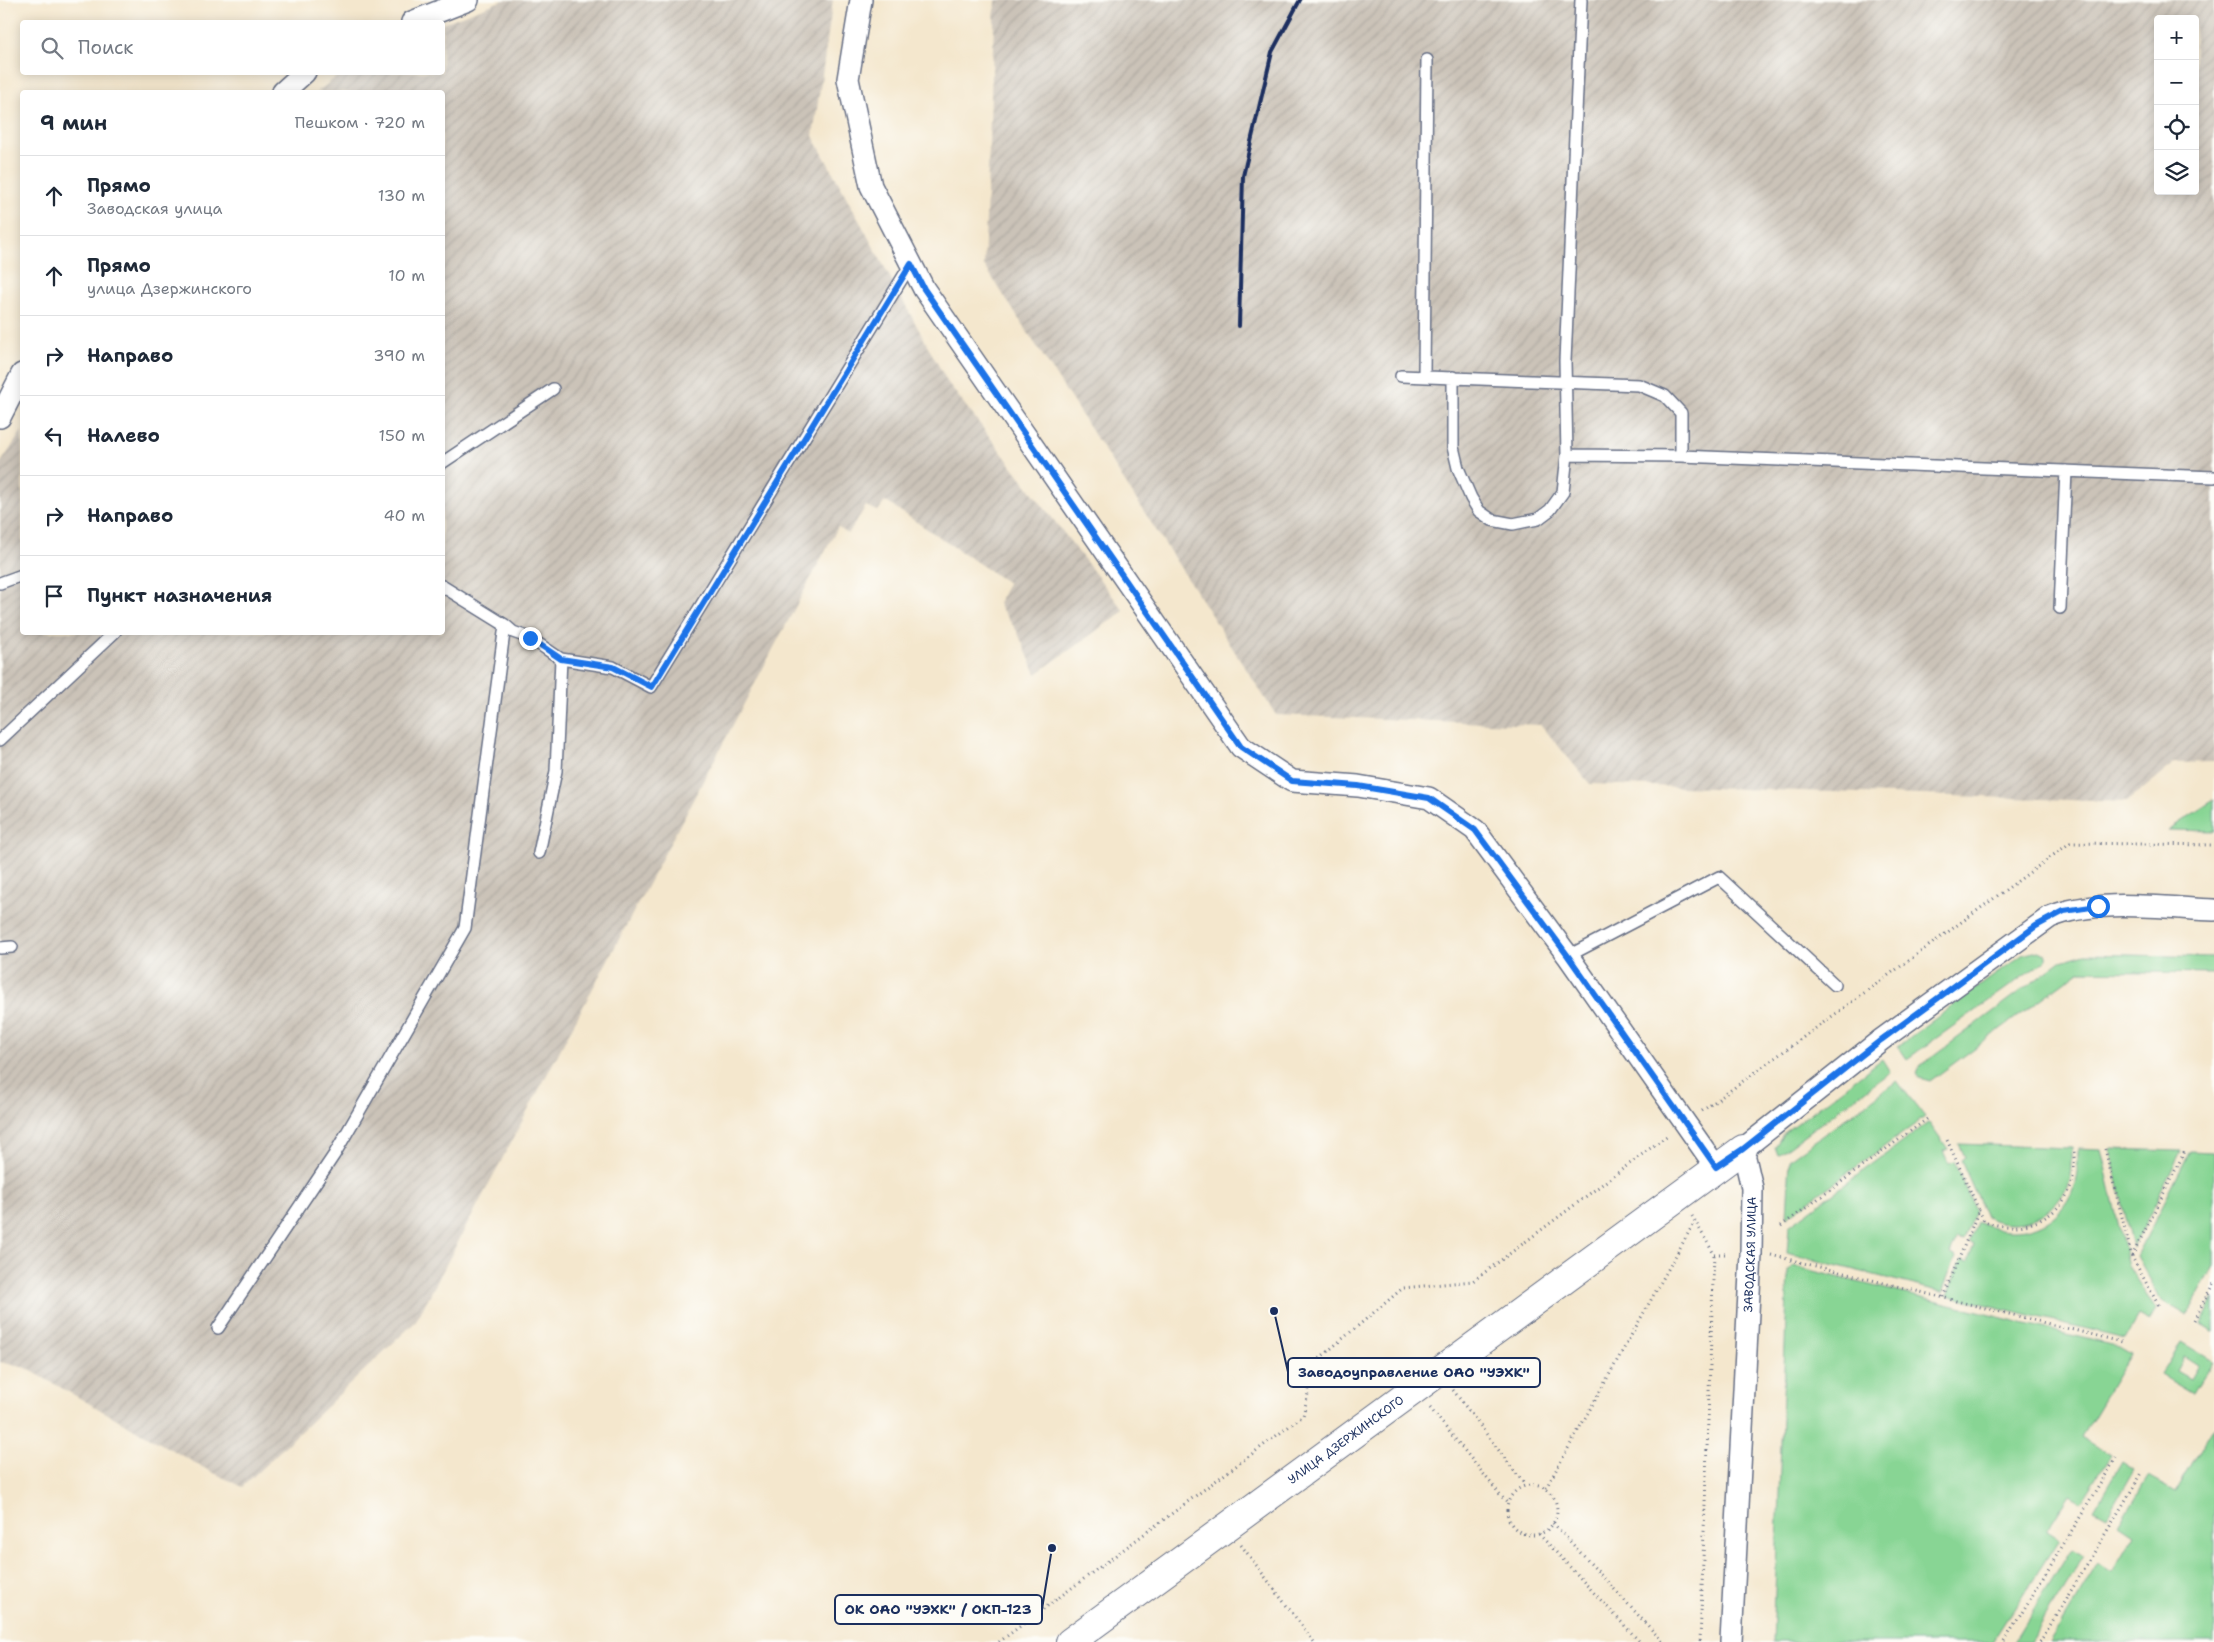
<!DOCTYPE html>
<html lang="ru">
<meta charset="utf-8">
<style>
:root{--surface:#fff;--page:#f6f6f7;--text:#1f2937;--muted:#747a83;--line:#e0e1e3}
body{margin:0;font-family:"Shantell Sans",sans-serif;background:var(--page);color:var(--text)}
.controls{position:absolute;right:15px;top:15px;display:grid;overflow:hidden;border-radius:5px;box-shadow:0 2px 12px #0003}
.controls button{width:45px;height:45px;display:grid;place-items:center;padding:0;border:0;border-bottom:1px solid var(--line);background:var(--surface);color:var(--text);font:25px sans-serif}
.stop{position:absolute;width:15px;height:15px;margin:-11px;border:4px solid #1a73e8;border-radius:50%;background:#fff}
.stop.end{background:#1a73e8;border-color:#fff;box-shadow:0 1px 5px #0008}
.list{margin:0;padding:0;list-style:none}
h2{display:flex;justify-content:space-between;align-items:center;height:65px;margin:0;padding:0 20px;font-size:21px}
h2 small{font-size:16px;font-weight:400;color:var(--muted)}
.list li{display:grid;grid-template-columns:32px 1fr auto;gap:15px;align-items:center;box-sizing:border-box;height:80px;padding:0 20px;border-top:1px solid var(--line)}
.list b{display:block;font-size:19px;white-space:nowrap}
.list p{margin:0;font-size:16px;white-space:nowrap;color:var(--muted)}
.list em{font-size:16px;font-style:normal;color:var(--muted)}
.icon{flex:none;width:28px;height:28px;fill:none;stroke:currentColor;stroke-width:2;stroke-linecap:round;stroke-linejoin:round}
.map{position:relative;flex:none;width:2214px;height:1642px;overflow:hidden}
.search{position:absolute;background:var(--surface);box-shadow:0 2px 12px #0003;left:20px;top:20px;width:425px;height:55px;display:flex;align-items:center;gap:12px;box-sizing:border-box;padding:0 18px;border-radius:5px;color:var(--muted);font-size:19px}
.panel{position:absolute;background:var(--surface);box-shadow:0 2px 12px #0003;left:20px;top:90px;width:425px;height:545px;border-radius:5px}
.map>svg:first-child{display:block}
.industrial{fill:url(#industrial-furrows);fill-rule:evenodd}
.green{fill:#88d594;stroke:#528279;fill-rule:evenodd}
.lines{fill:none;stroke-linecap:round;stroke-linejoin:round}
.service-casing{stroke:#676f85;stroke-width:14}
.minor-casing{stroke:#676f85;stroke-width:24}
.tertiary-casing{stroke:#676f85;stroke-width:30}
.path{stroke:#676f85;stroke-width:3;stroke-dasharray:1 4;stroke-linecap:butt}
.service{stroke:#fff;stroke-width:11}
.minor{stroke:#fff;stroke-width:21}
.tertiary{stroke:#fff;stroke-width:28}
.rail{stroke:#1b2f5e;stroke-width:4}
.route{stroke:#1a73e8;stroke-width:6}
.labels{text-anchor:middle;stroke-width:5;stroke-linejoin:round;paint-order:stroke}
.street-label{font-size:12px;fill:#1b2f5e;stroke:#fdfcf7}
.leader{fill:none;stroke:#1b2f5e;stroke-width:2}
.callout-dot{fill:#1b2f5e;stroke:#fdfcf7;stroke-width:2}
.callout{fill:#fdfcf7;stroke:#1b2f5e;stroke-width:2}
.callout-label{font-size:14px;text-anchor:middle;font-weight:bold;fill:#1b2f5e}
</style>
<div class="map">
<svg width="2214" height="1642" viewBox="0 0 2214 1642">
<defs>
<pattern id="industrial-furrows" width="10" height="10" patternUnits="userSpaceOnUse" patternTransform="scale(1.25)"><rect width="10" height="10" fill="#cbc3b8"/><path d="M-1 1l2-2M0 10L10 0M9 11l2-2" fill="none" stroke="#aea8a1"/></pattern>
</defs>
<rect width="100%" height="100%" fill="#fdfcf7"/>
<filter id="ink" filterUnits="userSpaceOnUse"><feTurbulence type="fractalNoise" baseFrequency=".02" numOctaves="2"/><feDisplacementMap in="SourceGraphic" scale="10" xChannelSelector="R" yChannelSelector="G"/><feConvolveMatrix kernelMatrix="1 2 1 2 8 2 1 2 1" color-interpolation-filters="sRGB"/></filter>
<filter id="wash" filterUnits="userSpaceOnUse"><feTurbulence type="fractalNoise" baseFrequency=".0096" numOctaves="4" result="noise"/><feDisplacementMap in="SourceGraphic" scale="20" xChannelSelector="R" yChannelSelector="G"/><feGaussianBlur stdDeviation="1.12" result="paint"/><feColorMatrix in="noise" values="0 0 0 0 0 0 0 0 0 0 0 0 0 0 0 0 0 1.4 0 .05"/><feComposite in="paint" operator="in"/></filter>
<g filter="url(#wash)">
<rect width="100%" height="100%" fill="#f4e7cd"/>
<!-- industrial -->
<path class="industrial" d="M 504,0 L 833,0 L 813,136 L 948,383 L 1124,611 L 1036,674 L 1017,631 L 998,604 L 1008,583 L 885,501 L 878,511 L 866,506 L 848,534 L 838,527 L 416,1321 L 242,1487 L 204,1468 L 26,1368 L 0,1362 L 0,464 L 22,431 L 22,632 L 442,632 L 442,92 L 317,92 L 342,73 L 442,72 L 443,23 Z
M 995,0 L 2214,0 L 2214,762 L 2175,763 L 2127,802 L 1590,784 L 1541,725 L 1276,715 L 984,265 ZM 2158,19 L 2195,19 L 2195,191 L 2158,191 Z"/>
<!-- green -->
<path class="green" d="M 2214,800 L 2214,831 L 2168,830 Z
M 2038,951 L 2046,954 L 2046,959 L 2042,963 L 1907,1059 L 1898,1046 L 2022,955 Z
M 2085,954 L 2214,957 L 2214,973 L 2079,971 L 1930,1081 L 1919,1078 L 1917,1073 L 1920,1066 L 2061,961 Z
M 1882,1059 L 1890,1072 L 1778,1155 L 1775,1147 L 1783,1134 Z
M 1897,1081 L 1925,1117 L 1787,1217 L 1790,1159 Z
M 1929,1122 L 1948,1149 L 1943,1151 L 1949,1164 L 1954,1162 L 1975,1210 L 1963,1240 L 1956,1238 L 1950,1254 L 1956,1257 L 1942,1292 L 1787,1253 L 1789,1226 Z
M 1959,1144 L 2071,1148 C 2071,1160 2072,1174 2067,1186 C 2054,1218 2016,1232 1986,1217 L 1961,1160 L 1965,1157 Z
M 2078,1148 L 2101,1149 L 2128,1266 L 2156,1310 L 2149,1322 L 2138,1316 L 2125,1338 L 1947,1295 L 1962,1259 L 1968,1261 L 1974,1245 L 1969,1242 L 1977,1222 C 2011,1238 2054,1231 2071,1194 C 2078,1179 2078,1164 2078,1148 Z
M 2110,1149 L 2181,1151 L 2133,1248 Z
M 2190,1151 L 2214,1152 L 2214,1266 L 2187,1316 L 2162,1301 L 2137,1256 Z
M 1793,1266 L 2119,1347 L 2131,1354 L 2081,1437 L 2111,1455 L 2081,1502 L 2069,1495 L 2046,1531 L 2059,1539 L 1993,1642 L 1773,1642 L 1788,1270 Z
M 2214,1299 L 2214,1331 L 2213,1331 L 2201,1324 Z
M 2181,1342 L 2213,1361 L 2193,1394 L 2161,1375 ZM 2184,1356 L 2198,1365 L 2190,1379 L 2176,1371 Z
M 2214,1427 L 2214,1642 L 2050,1642 L 2098,1563 L 2112,1572 L 2134,1535 L 2119,1525 L 2148,1477 L 2175,1492 Z
M 2122,1461 L 2134,1469 L 2107,1516 L 2094,1509 Z
M 2072,1548 L 2084,1555 L 2030,1642 L 2014,1642 Z"/>
</g>
<g filter="url(#ink)">
<g class="lines">
<defs>
<path id="service" d="M 1401,376 L 1639,385 L 1665,396 L 1681,413 L 1681,456
M 1424,376 L 1427,60
M 1453,377 L 1453,447 L 1458,468 L 1471,498 L 1479,511 L 1492,520 L 1513,524 L 1538,519 L 1550,510 L 1563,492 L 1567,455 L 1565,361 L 1581,0
M 1567,455 L 1681,456 L 2214,477
M 442,463 L 553,389
M 0,583 L 22,575
M 2060,608 L 2066,471
M 505,625 L 513,632 L 530,638 L 561,659 L 613,667 L 651,687 L 911,264
M 0,740 L 115,632
M 539,853 L 556,771 L 561,659
M 0,948 L 12,947
M 1568,956 L 1719,877 L 1835,985
M 218,1328 L 334,1155 L 465,928 L 505,625 L 442,586"/>
<g id="minor">
<path d="M 861,0 L 848,79 L 871,186 L 924,289 L 1241,747 L 1292,781 L 1358,786 L 1429,798 L 1475,830 L 1568,956 L 1716,1167"/>
<path d="M 412,22 L 468,0"/>
<path d="M 283,92 L 305,72"/>
<path d="M 0,417 L 22,374"/>
<path id="s1" d="M 1731,1642 L 1751,1254 L 1752,1188 L 1743,1149 L 1881,1040 L 2050,917 C 2095,898 2165,908 2214,910"/>
</g>
<g id="tertiary">
<path id="s2" d="M 1070,1642 L 1743,1149"/>
</g>
</defs>
<!-- service casing -->
<use href="#service" class="service-casing"/>
<!-- minor casing -->
<use href="#minor" class="minor-casing"/>
<!-- tertiary casing -->
<use href="#tertiary" class="tertiary-casing"/>
<!-- path -->
<path class="path" d="M 1702,1111 L 2070,843 L 2214,845
M 2105,1149 L 2132,1257 L 2159,1306
M 1979,1210 L 1984,1221 C 2019,1235 2061,1221 2072,1182 C 2075,1171 2074,1159 2074,1148
M 1692,1216 L 1714,1254 L 1700,1642
M 1781,1226 L 1927,1119
M 1714,1254 L 1729,1254
M 1771,1255 L 2122,1342
M 2132,1256 L 2185,1151
M 1943,1297 L 1979,1210 L 1947,1140
M 2194,1320 L 2214,1282
M 1453,1390 L 1525,1485
M 1430,1408 L 1507,1503
M1507 1510a25 25 0 1 1 50 0a25 25 0 1 1-50 0Z
M 1546,1488 L 1695,1221
M 1553,1523 L 1663,1642
M 1539,1534 L 1640,1642
M 1241,1545 L 1314,1642
M 999,1642 L 1303,1416 L 1315,1362 L 1403,1288 L 1473,1281 L 1668,1135
M 2004,1642 L 2116,1458
M 2040,1642 L 2142,1473"/>
<!-- service -->
<use href="#service" class="service"/>
<!-- minor -->
<use href="#minor" class="minor"/>
<!-- tertiary -->
<use href="#tertiary" class="tertiary"/>
<!-- rail -->
<path class="rail" d="M 1239,326 L 1243,176 L 1272,52 L 1300,0"/>
</g>
</g>
<g class="lines" filter="url(#ink)">
<!-- route -->
<path class="route" d="M 530,638 L 561,659 L 613,667 L 652,687 L 911,264 L 924,289 L 1241,747 L 1292,781 L 1358,786 L 1429,798 L 1475,830 L 1568,956 L 1716,1167 L 1743,1149 L 1881,1040 L 2036,926 L 2064,911 L 2098,906"/>
</g>
<g class="labels">
<!-- street labels -->
<g class="street-label">
<text dy="4" stroke="none"><textPath href="#s1" startOffset="388">ЗАВОДСКАЯ УЛИЦА</textPath></text>
<text dy="4" stroke="none"><textPath href="#s2" startOffset="342">УЛИЦА ДЗЕРЖИНСКОГО</textPath></text>
</g>
</g>
<!-- callouts -->
<path class="leader" d="M1274 1311L1288 1372M1052 1548L1042 1609"/>
<g class="callout-dot">
<circle cx="1274" cy="1311" r="5"/>
<circle cx="1052" cy="1548" r="5"/>
</g>
<g class="callout">
<rect x="1288" y="1358" width="252" height="29" rx="5"/>
<rect x="835" y="1595" width="207" height="29" rx="5"/>
</g>
<g class="callout-label">
<text x="1414" y="1377">Заводоуправление ОАО "УЭХК"</text>
<text x="938" y="1614">ОК ОАО "УЭХК" / ОКП-123</text>
</g>
</svg>
<div class="controls">
<button>+</button>
<button>−</button>
<button><svg class="icon" aria-label="locate" viewBox="0 0 24 24"><circle cx="12" cy="12" r="6"/><path d="M12 2v4M12 18v4M2 12h4M18 12h4"/></svg></button>
<button><svg class="icon" aria-label="layers" viewBox="0 0 24 24"><path d="M12 4l9 5-9 5-9-5zM3 14l9 5 9-5"/></svg></button>
</div>
<div class="stop" style="left:2098px;top:906px"></div>
<div class="stop end" style="left:530px;top:638px"></div>
<div class="search"><svg class="icon" aria-label="search" viewBox="0 0 24 24"><circle cx="10" cy="10" r="6"/><path d="M15 15l6 6"/></svg>Поиск</div>
<section class="panel">
<h2>9 мин<small>Пешком · 720 m</small></h2>
<ul class="list">
<li><svg class="icon" aria-label="ahead" viewBox="0 0 24 24"><path d="M12 20V5M6 11l6-6 6 6"/></svg><div><b>Прямо</b><p>Заводская улица</p></div><em>130 m</em></li>
<li><svg class="icon" aria-label="ahead" viewBox="0 0 24 24"><path d="M12 20V5M6 11l6-6 6 6"/></svg><div><b>Прямо</b><p>улица Дзержинского</p></div><em>10 m</em></li>
<li><svg class="icon" aria-label="right" viewBox="0 0 24 24"><path d="M7 20v-9h11M14 6l5 5-5 5"/></svg><div><b>Направо</b></div><em>390 m</em></li>
<li><svg class="icon" aria-label="left" viewBox="0 0 24 24"><path d="M17 20v-9H6M10 6l-5 5 5 5"/></svg><div><b>Налево</b></div><em>150 m</em></li>
<li><svg class="icon" aria-label="right" viewBox="0 0 24 24"><path d="M7 20v-9h11M14 6l5 5-5 5"/></svg><div><b>Направо</b></div><em>40 m</em></li>
<li><svg class="icon" aria-label="arrive" viewBox="0 0 24 24"><path d="M6 21V4h12l-3 4 3 4H6"/></svg><div><b>Пункт назначения</b></div></li>
</ul>
</section>
</div>
